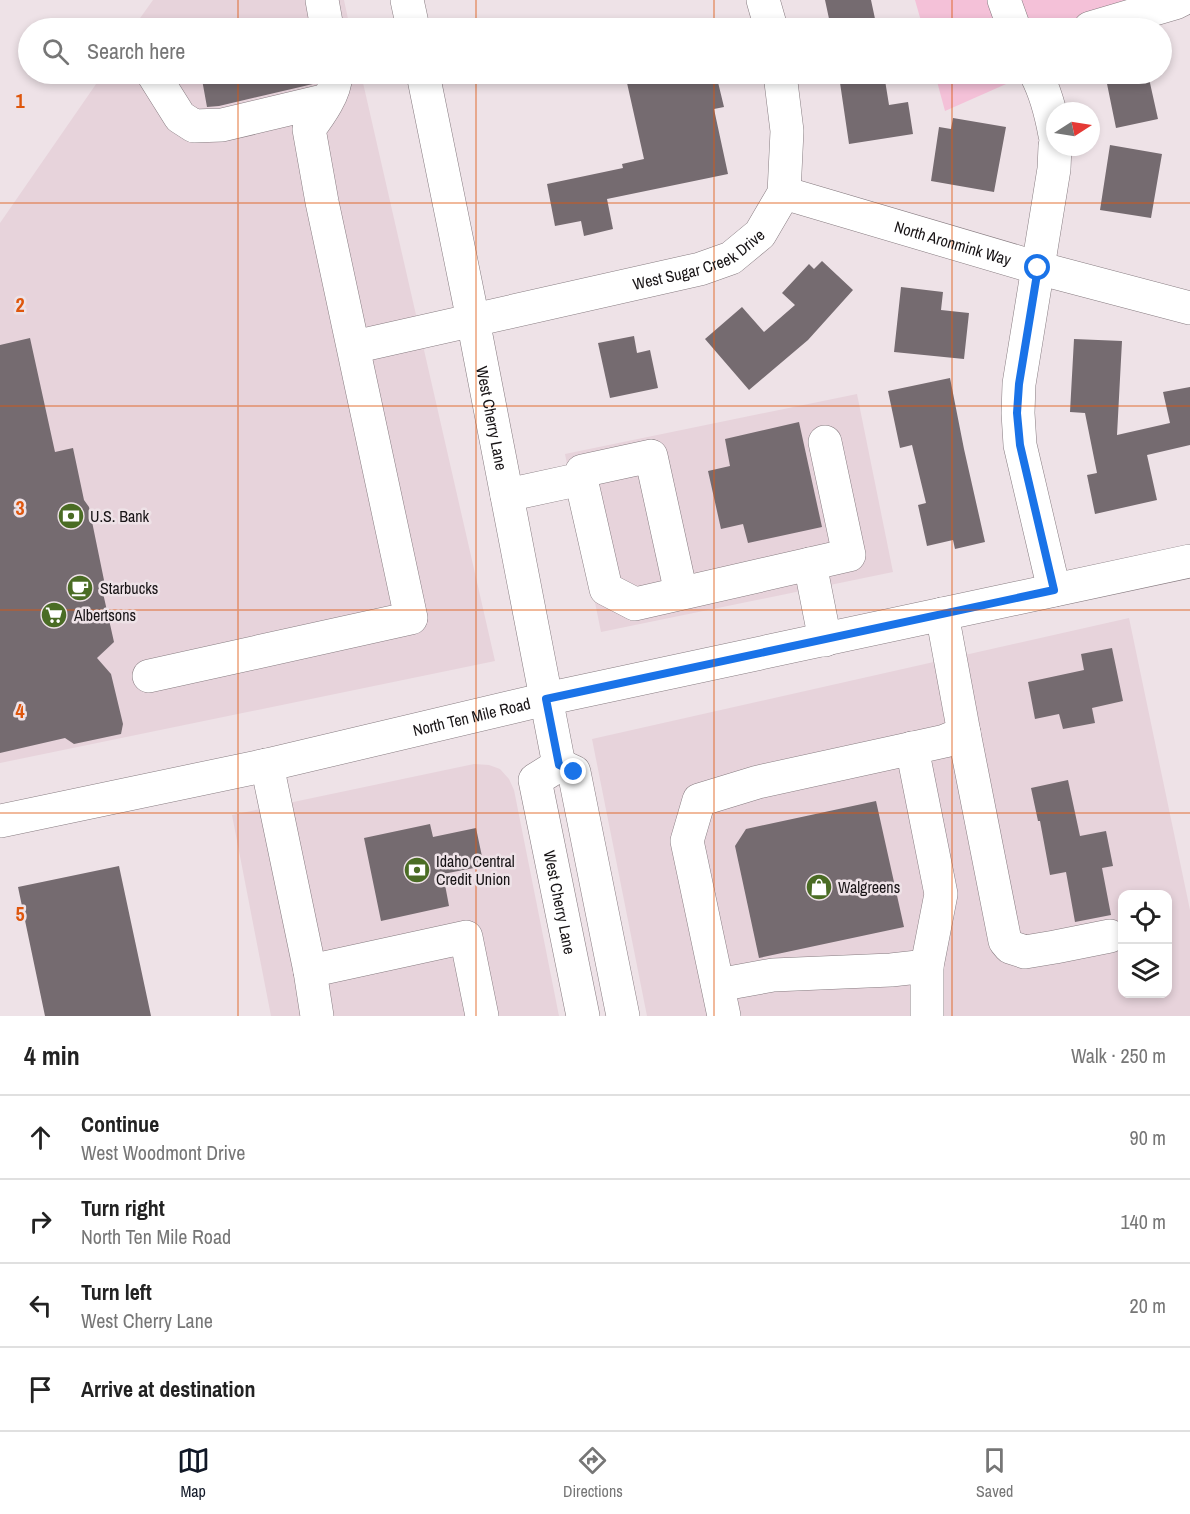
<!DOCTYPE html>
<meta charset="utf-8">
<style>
:root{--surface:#fff;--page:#f2f2f2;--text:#222;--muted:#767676;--line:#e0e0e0;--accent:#111827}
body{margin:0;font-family:"Archivo Narrow",sans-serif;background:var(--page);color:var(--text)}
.controls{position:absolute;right:18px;bottom:18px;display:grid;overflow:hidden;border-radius:12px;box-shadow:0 3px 9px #0003}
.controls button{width:54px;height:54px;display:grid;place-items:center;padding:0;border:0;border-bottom:2px solid var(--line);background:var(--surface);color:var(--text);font:30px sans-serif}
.compass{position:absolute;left:1046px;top:102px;width:54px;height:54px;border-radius:50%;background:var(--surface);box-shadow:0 3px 9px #0003;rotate:78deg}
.stop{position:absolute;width:18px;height:18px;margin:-14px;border:4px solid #1a73e8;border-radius:50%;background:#fff}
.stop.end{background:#1a73e8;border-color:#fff;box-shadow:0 2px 6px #0008}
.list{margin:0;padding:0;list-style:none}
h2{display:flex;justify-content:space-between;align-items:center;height:78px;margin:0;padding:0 24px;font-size:26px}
h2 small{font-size:20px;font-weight:400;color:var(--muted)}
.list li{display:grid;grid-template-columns:39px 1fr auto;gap:18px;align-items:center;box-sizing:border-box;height:84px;padding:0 24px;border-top:2px solid var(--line)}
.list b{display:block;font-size:22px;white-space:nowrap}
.list p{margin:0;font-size:20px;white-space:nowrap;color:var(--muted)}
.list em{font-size:20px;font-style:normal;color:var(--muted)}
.icon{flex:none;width:33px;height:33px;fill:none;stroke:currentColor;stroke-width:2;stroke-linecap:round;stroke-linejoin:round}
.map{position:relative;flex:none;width:1190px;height:1016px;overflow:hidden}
.search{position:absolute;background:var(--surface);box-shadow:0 3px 9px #0003;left:18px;right:18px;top:18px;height:66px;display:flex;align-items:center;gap:15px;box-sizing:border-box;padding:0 21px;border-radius:33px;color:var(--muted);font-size:22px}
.sheet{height:414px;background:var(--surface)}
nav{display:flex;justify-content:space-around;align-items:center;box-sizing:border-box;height:84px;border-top:2px solid var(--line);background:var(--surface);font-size:16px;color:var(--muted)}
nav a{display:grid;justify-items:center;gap:3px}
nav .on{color:var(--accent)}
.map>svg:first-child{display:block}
.built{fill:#e7d3db;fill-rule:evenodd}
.green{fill:#f4c1d8}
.building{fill:#756b70}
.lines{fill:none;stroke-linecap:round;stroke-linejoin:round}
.minor-casing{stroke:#877c81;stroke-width:34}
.major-casing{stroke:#877c81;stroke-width:34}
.minor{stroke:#fff;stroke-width:33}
.major{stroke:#fff;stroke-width:33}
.route{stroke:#1a73e8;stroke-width:8}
.grid{fill:none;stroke:#de560c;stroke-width:1.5;stroke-opacity:0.55}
.labels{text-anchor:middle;stroke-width:5;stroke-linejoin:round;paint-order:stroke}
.street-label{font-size:16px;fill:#181416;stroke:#eee2e7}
.poi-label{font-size:16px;fill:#181416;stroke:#eee2e7;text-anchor:start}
.grid-label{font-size:20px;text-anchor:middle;font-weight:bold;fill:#de560c;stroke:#eee2e7;stroke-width:5;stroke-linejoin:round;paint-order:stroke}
</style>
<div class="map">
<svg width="1190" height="1016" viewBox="0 0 1190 1016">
<rect width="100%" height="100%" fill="#eee2e7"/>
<!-- built -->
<path class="built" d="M 153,0 L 344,0 L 350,28 L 133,28 Z
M 103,74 L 361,74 L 495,661 L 0,763 L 0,223 Z
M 857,394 L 893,572 L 601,632 L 565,454 Z
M 1129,618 L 1190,910 L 1190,1016 L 647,1016 L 592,739 ZM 1122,894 L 1168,894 L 1168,994 L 1122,994 Z
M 474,764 L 489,765 L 500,769 L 509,779 L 514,790 L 559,1016 L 271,1016 L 232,815 Z"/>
<!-- green -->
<path class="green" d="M 915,0 L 1190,0 L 1190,13 L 1144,28 L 923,28 Z
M 935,74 L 1029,74 L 945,111 Z"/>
<!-- building -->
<path class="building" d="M 825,0 L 871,0 L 877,28 L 831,28 Z
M 201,74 L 311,74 L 313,84 L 219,106 L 207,107 Z
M 625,74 L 671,74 L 673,82 L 716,74 L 724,107 L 714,109 L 728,174 L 607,199 L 613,229 L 584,236 L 581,221 L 555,226 L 547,184 L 623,168 L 622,164 L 644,159 Z
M 857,74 L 884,74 L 889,105 L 908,102 L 913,134 L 849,144 L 839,76 Z
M 1105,74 L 1148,74 L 1158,119 L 1116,128 Z
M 953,118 L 1006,127 L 994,192 L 931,181 L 939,127 L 951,129 Z
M 1110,145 L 1162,154 L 1151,218 L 1100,210 Z
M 822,261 L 853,290 L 808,340 L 749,390 L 705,339 L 742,307 L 764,332 L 795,305 L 782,293 L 809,264 L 814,269 Z
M 901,287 L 943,292 L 941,310 L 969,313 L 964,359 L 894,352 Z
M 634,336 L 637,353 L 650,350 L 658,388 L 610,398 L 598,343 Z
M 30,338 L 55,452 L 73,448 L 84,500 L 89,507 L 105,585 L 103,593 L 114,642 L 97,658 L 111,674 L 123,724 L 121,734 L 74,744 L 65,738 L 0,753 L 0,345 Z
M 1074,339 L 1122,341 L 1117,435 L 1170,423 L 1163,392 L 1190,387 L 1190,445 L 1147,455 L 1157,500 L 1095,514 L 1087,475 L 1097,473 L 1085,413 L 1070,412 Z
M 950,378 L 964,449 L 985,542 L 955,549 L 953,540 L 927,546 L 918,505 L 926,503 L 912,445 L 900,448 L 888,391 Z
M 799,422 L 822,527 L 748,543 L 743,524 L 721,529 L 708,471 L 730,466 L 725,439 Z
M 1112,648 L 1123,701 L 1092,708 L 1095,723 L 1063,729 L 1059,714 L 1035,719 L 1028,682 L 1084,670 L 1081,654 Z
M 1068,780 L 1080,836 L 1106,831 L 1113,866 L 1102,868 L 1111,915 L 1075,922 L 1066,872 L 1050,875 L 1040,821 L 1038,821 L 1031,788 Z
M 876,801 L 904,927 L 759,958 L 735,846 L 746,829 Z
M 430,824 L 433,837 L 476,828 L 484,866 L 443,874 L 449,906 L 381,921 L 364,838 Z
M 119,866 L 151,1016 L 45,1016 L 18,887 Z"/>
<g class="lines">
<defs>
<g id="minor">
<path d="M 322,0 L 327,28"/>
<path d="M 763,0 L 771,28"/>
<path d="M 1004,0 L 1014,28"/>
<path d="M 1090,28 L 1175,3 L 1181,0"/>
<path d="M 153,74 L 180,117 L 194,126 L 222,125 L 327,100"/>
<path d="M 1036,74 C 1046,93 1051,113 1055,135"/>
<path id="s1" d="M 784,193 L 1038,268 L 1190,308"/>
<path id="s2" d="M 354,347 L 700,269 L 731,258 L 760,234 L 784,193 L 787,131 L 780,74"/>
<path d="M 581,479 L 606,589 L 635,604 L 849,555 L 825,442"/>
<path d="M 507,495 L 581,479 L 582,471 L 651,456 L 681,593"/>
<path d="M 810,564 L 825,640"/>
<path d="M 1054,590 L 1020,445 L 1018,413 L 1019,384 L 1054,169 L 1055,146"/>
<path d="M 149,676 L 411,618 L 322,202 L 309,129 C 318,117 338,90 335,74"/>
<path d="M 964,733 L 1005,941 L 1010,947 L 1025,952 L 1055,947 L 1110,936"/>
<path d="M 912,748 L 941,894 L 927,966 L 927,1016"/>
<path d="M 267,765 L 310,971 L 466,937 L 482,1016"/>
<path d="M 310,971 L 317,1016"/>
<path d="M 718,985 L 773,975 L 891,970 L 927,966"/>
<path d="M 724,1016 L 687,841 L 699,800 L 758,782 L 945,741 L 964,733 L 942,614"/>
</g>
<g id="major">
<path d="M 407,0 L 413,28"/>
<path id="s3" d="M 423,74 L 473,320 L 559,765"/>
<path id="s4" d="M 559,765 L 535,780 L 583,1016"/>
<path d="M 559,765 L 574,772 L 623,1016"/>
<path id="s5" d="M 0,821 L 267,765 L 546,699 L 1190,561"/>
</g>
</defs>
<!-- minor casing -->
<use href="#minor" class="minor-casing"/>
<!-- major casing -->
<use href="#major" class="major-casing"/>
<!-- minor -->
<use href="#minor" class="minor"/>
<!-- major -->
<use href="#major" class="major"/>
</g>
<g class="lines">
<!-- route -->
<path class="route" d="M 574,772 L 559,765 L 546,699 L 1054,590 L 1020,445 L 1017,413 L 1019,384 L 1038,268"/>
</g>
<!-- grid -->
<path class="grid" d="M 238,0 L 238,28M 476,0 L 476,28M 714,0 L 714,28M 952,0 L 952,28M 238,74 L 238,1016M 476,74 L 476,1016M 714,74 L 714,1016M 952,74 L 952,1016M 0,203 L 1190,203M 0,406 L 1190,406M 0,610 L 1190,610M 0,813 L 1190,813"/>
<!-- icons -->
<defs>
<symbol id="bank-disc" viewBox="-11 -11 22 22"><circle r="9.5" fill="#4a6c24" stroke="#eee2e7"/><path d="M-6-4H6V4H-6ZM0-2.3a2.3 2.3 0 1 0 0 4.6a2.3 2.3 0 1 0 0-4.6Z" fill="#fff"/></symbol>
<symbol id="cafe-disc" viewBox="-11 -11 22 22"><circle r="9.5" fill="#4a6c24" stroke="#eee2e7"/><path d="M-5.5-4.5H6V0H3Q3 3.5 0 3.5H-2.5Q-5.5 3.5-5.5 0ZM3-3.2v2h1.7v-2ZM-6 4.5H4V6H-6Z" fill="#fff"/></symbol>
<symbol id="supermarket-disc" viewBox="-11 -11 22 22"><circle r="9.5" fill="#4a6c24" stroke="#eee2e7"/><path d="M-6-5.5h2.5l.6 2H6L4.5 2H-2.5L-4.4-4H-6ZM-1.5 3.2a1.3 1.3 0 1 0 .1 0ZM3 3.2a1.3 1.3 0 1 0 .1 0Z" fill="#fff"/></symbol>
<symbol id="shop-disc" viewBox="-11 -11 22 22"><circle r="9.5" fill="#4a6c24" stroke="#eee2e7"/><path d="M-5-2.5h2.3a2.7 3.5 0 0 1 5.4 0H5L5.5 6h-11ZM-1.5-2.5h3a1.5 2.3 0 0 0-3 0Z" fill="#fff"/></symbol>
</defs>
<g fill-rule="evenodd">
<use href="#bank-disc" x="56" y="501" width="30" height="30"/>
<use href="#cafe-disc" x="65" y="573" width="30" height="30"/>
<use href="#supermarket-disc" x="39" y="600" width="30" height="30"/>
<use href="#bank-disc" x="402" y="855" width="30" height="30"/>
<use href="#shop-disc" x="804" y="872" width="30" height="30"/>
</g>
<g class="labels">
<!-- street labels -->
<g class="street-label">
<text dy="6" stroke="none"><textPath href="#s1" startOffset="176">North Aronmink Way</textPath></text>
<text dy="6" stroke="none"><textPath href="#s2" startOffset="357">West Sugar Creek Drive</textPath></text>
<text dy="6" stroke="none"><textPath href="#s3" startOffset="351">West Cherry Lane</textPath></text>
<text dy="6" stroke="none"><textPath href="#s5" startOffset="483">North Ten Mile Road</textPath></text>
<text dy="6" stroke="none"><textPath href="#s4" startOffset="153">West Cherry Lane</textPath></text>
</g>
<!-- poi labels -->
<g class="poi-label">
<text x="90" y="522">U.S. Bank</text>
<text x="100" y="594">Starbucks</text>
<text x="74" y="621">Albertsons</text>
<text x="436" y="867">Idaho Central<tspan x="436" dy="18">Credit Union</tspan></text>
<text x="838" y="893">Walgreens</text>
</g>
</g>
<g class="grid-label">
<text x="20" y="108">1</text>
<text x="20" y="312">2</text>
<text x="20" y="515">3</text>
<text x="20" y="718">4</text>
<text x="20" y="921">5</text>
</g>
</svg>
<div class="controls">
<button><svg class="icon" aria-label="locate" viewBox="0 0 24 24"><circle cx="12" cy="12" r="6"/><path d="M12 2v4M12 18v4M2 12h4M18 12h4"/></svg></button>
<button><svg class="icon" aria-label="layers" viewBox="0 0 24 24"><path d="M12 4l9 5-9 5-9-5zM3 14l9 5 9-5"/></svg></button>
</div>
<svg class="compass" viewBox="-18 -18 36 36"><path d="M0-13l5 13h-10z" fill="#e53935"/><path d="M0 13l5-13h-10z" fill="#767676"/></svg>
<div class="stop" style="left:1038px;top:268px"></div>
<div class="stop end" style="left:574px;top:772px"></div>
<div class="search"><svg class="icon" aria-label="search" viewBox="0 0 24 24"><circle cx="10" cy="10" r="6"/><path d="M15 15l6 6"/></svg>Search here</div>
</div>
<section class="sheet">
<h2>4 min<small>Walk · 250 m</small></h2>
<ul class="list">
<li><svg class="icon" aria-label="ahead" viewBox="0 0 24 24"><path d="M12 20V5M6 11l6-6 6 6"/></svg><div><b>Continue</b><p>West Woodmont Drive</p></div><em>90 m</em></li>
<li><svg class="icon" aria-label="right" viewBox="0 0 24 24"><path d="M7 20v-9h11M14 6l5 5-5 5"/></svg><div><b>Turn right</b><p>North Ten Mile Road</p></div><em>140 m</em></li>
<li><svg class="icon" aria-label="left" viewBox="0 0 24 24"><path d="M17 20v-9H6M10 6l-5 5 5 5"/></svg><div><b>Turn left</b><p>West Cherry Lane</p></div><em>20 m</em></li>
<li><svg class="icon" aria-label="arrive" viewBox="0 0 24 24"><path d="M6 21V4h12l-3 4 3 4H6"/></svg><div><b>Arrive at destination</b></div></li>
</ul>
</section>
<nav>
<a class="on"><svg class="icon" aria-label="map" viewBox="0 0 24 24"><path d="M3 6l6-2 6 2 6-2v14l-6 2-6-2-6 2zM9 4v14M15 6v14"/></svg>Map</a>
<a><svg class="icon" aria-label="directions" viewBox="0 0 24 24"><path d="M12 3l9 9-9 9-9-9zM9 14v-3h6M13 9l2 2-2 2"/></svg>Directions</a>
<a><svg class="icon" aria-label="saved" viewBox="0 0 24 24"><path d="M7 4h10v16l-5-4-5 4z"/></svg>Saved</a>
</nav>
